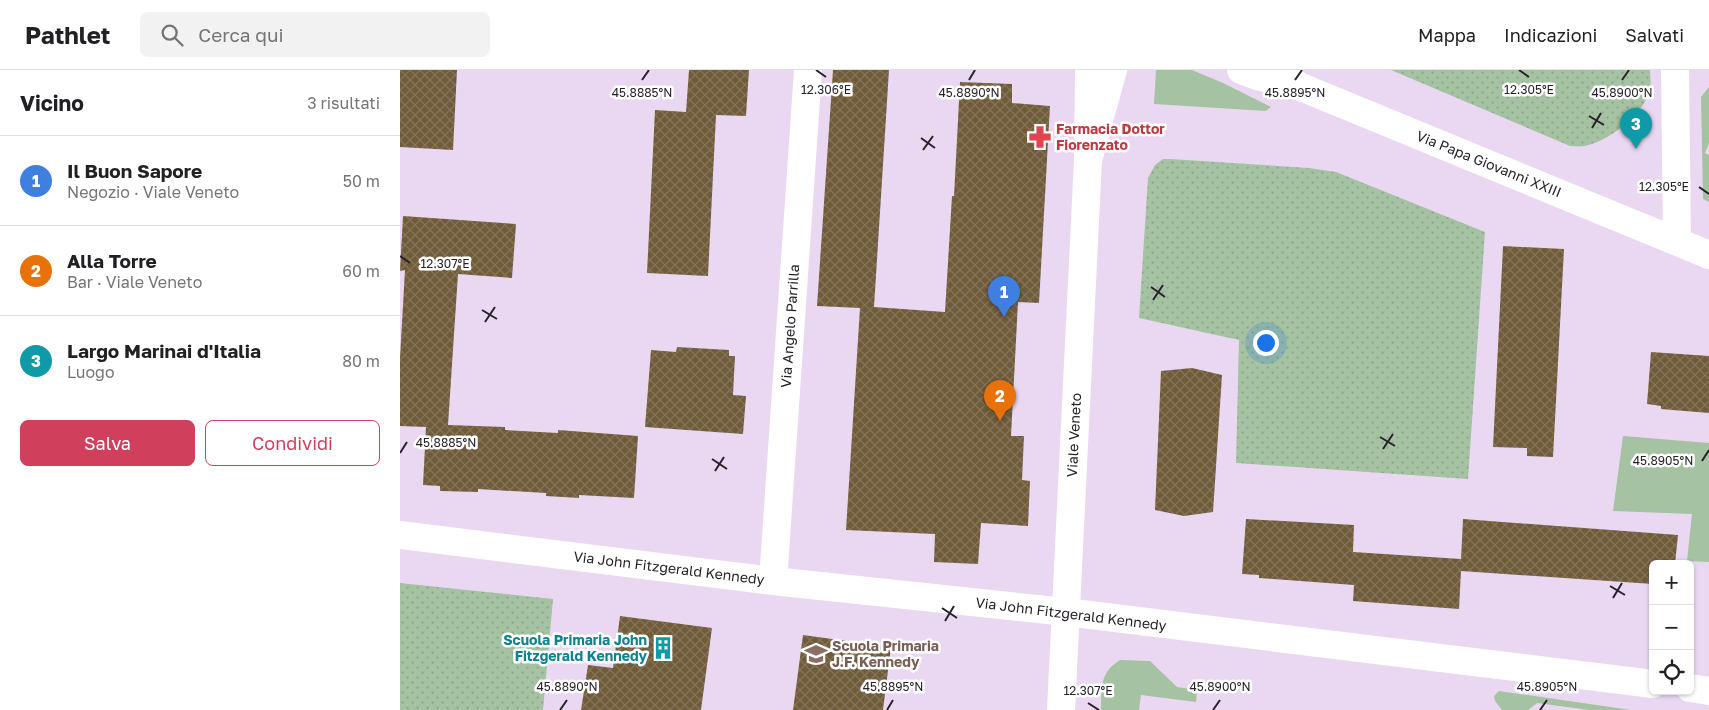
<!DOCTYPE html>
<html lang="it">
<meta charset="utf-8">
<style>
:root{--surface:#fff;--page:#f2f2f2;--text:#202124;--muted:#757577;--line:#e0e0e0;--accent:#d0405d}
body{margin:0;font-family:"Golos Text",sans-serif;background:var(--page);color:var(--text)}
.controls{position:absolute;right:15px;bottom:15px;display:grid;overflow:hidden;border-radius:8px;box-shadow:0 1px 4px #0004}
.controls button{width:45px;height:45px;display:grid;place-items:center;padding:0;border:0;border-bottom:1px solid var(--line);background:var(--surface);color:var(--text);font:25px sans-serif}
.you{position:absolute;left:865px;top:272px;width:18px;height:18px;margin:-12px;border:4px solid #fff;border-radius:50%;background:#1a73e8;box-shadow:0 0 0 8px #1a73e833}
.badge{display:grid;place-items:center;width:32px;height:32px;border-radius:50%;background:var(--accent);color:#fff;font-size:16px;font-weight:700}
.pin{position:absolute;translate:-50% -41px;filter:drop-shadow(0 1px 2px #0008)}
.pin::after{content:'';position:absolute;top:26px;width:18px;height:15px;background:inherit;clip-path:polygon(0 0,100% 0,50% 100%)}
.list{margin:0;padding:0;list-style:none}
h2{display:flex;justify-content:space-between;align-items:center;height:65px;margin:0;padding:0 20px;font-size:21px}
h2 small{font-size:16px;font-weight:400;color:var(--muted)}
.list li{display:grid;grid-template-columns:32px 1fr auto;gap:15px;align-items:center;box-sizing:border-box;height:90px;padding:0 20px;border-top:1px solid var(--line)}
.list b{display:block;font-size:19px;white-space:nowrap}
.list p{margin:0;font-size:16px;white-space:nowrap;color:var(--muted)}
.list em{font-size:16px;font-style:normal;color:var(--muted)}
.actions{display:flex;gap:10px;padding:15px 20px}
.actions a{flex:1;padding:11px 0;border:1px solid var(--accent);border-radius:8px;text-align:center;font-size:18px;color:var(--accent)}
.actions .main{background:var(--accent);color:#fff}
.icon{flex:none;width:28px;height:28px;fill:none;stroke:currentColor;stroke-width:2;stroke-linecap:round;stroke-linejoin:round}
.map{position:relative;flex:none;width:1309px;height:640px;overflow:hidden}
header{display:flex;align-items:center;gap:30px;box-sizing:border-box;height:70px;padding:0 25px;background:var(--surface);border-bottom:1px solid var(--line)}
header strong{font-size:24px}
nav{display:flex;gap:28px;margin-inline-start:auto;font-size:18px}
.search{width:350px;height:45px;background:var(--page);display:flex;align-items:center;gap:12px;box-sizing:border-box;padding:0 18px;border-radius:8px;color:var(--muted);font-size:19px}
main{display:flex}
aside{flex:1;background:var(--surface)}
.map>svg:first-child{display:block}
.grass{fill:#a5c2a2}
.park{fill:url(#park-dots)}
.building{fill:url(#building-cross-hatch)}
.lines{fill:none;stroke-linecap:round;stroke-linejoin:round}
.minor{stroke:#fff;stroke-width:28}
.tertiary{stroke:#fff;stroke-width:28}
.ticks{fill:none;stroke:#27212a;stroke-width:2}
.labels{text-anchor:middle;stroke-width:5;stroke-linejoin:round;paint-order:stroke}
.health-label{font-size:14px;font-weight:bold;fill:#be3a42;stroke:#fff;text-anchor:start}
.street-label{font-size:14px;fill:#27212a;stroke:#fff}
.culture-label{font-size:14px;font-weight:bold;fill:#0d838f;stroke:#fff;text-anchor:end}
.education-label{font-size:14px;font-weight:bold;fill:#785e54;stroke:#fff;text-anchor:start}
.ticks-label{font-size:12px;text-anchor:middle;fill:#27212a;stroke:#fff;stroke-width:5;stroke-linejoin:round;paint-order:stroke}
</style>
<header>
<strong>Pathlet</strong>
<div class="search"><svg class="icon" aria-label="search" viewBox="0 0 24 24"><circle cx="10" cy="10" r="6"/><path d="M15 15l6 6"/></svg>Cerca qui</div>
<nav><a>Mappa</a><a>Indicazioni</a><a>Salvati</a></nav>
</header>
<main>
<aside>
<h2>Vicino<small>3 risultati</small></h2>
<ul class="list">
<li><span class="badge" style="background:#3f7fe0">1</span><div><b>Il Buon Sapore</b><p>Negozio · Viale Veneto</p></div><em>50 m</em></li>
<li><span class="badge" style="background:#e8710a">2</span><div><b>Alla Torre</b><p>Bar · Viale Veneto</p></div><em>60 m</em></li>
<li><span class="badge" style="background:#0f9aa8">3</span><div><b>Largo Marinai d'Italia</b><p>Luogo</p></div><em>80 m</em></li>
</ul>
<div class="actions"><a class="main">Salva</a><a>Condividi</a></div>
</aside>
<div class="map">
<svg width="1309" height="640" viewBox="0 0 1309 640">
<defs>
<pattern id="park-dots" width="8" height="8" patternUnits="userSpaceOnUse" patternTransform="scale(1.25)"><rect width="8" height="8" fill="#a5c2a2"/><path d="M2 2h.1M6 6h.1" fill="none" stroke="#8ea68c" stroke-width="1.8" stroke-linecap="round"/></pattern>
<pattern id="building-cross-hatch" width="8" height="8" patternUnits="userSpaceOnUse" patternTransform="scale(1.25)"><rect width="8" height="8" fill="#715c3a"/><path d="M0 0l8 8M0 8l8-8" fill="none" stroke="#84745b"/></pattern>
</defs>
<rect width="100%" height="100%" fill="#ead8f2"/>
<!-- grass -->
<path class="grass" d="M 756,0 L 792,0 L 823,13 L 871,37 L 866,41 L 754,34 Z
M 1309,17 L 1309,73 L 1305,83 L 1309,85 L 1309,132 L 1303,129 L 1301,27 Z
M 1223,366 L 1309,373 L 1309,492 L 1287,491 L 1292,444 L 1213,441 Z
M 720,590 L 750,591 L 777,617 L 797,620 L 796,632 L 741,625 L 739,640 L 701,640 C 702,618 699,603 720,590 Z
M 1099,621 L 1231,640 L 1189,640 L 1137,633 L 1128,640 L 1102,640 L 1095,631 L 1094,626 Z"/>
<!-- park -->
<path class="park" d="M 991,0 L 1250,0 C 1250,7 1252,17 1249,23 C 1241,46 1209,71 1185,76 C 1180,77 1175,76 1170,76 Z
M 763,89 L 770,89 L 909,98 L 936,102 L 1085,162 L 1068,409 L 836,393 L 839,270 L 739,248 L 748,108 L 755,95 Z
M 0,513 L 153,529 L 143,640 L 0,640 Z"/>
<!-- building -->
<path class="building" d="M 0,0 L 57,0 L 53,80 L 0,77 Z
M 289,0 L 349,0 L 346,46 L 316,45 L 308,206 L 247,203 L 255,40 L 286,42 Z
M 433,0 L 489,0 L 474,237 L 545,242 L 552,126 L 554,126 L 560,12 L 612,14 L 612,33 L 650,36 L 639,233 L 618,232 L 611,366 L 624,366 L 622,410 L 630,411 L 628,456 L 581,453 L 578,494 L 534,492 L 535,464 L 446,460 L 460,238 L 417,236 Z
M 3,146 L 116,154 L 112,208 L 58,204 L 48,355 L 105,357 L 105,360 L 158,363 L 158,360 L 238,366 L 234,428 L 179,425 L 179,428 L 146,426 L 146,423 L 78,419 L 78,422 L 40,421 L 40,416 L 23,415 L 26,357 L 0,356 L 0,288 L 5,200 L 0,201 Z
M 1103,176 L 1164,179 L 1153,387 L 1127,386 L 1127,378 L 1093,377 Z
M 277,277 L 329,280 L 329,286 L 335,286 L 333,325 L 346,326 L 343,364 L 245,357 L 251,280 L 276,282 Z
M 1251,282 L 1309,286 L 1309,343 L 1261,339 L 1261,336 L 1247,334 Z
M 792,298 L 822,305 L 813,442 L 784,446 L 755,440 L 761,301 Z
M 846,449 L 954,455 L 953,482 L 1061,489 L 1063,449 L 1278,465 L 1275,494 L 1253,494 L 1253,514 L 1061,501 L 1059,539 L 953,531 L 954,515 L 859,508 L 859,505 L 842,504 Z
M 220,546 L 312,558 L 301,640 L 181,640 L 188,595 L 213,598 Z
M 403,565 L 491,577 L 483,640 L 393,640 Z"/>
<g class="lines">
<!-- minor -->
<path class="minor" d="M 689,0 L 688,90 L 713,0
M 1275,0 L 1277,171
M 0,465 L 373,511 L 666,542 L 1253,614
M 373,511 L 408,0
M 1290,618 L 1309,621
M 661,640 L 688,90"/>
<!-- tertiary -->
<path class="tertiary" d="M 841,0 L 857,6 L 901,17 L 876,0
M 901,17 L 1309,185"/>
</g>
<!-- ticks -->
<path class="ticks" d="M 416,0 L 426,7M 1119,0 L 1129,7M 242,10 L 249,0M 569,10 L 575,0M 895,10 L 902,0M 1222,10 L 1229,0M 1189,46 L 1204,55M 1192,58 L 1201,43M 521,68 L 535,78M 523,80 L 533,66M 1299,117 L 1309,124M 0,186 L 10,193M 751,217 L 765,227M 753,230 L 763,215M 82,240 L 97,249M 85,252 L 95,237M 980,367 L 995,376M 983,379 L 993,364M 0,383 L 7,372M 312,389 L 327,399M 1302,391 L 1309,380M 315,401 L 324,387M 1210,516 L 1225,525M 1213,528 L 1222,513M 542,538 L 557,548M 545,551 L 554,536M 688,633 L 699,640M 160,640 L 167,630M 487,640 L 493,630M 813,640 L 820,630M 1140,640 L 1147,630"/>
<!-- icons -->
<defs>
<symbol id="pharmacy-bare" viewBox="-9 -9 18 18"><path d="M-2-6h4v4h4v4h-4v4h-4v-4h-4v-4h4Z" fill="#e0444e" stroke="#fff" stroke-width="2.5" paint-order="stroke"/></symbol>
<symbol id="building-bare" viewBox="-9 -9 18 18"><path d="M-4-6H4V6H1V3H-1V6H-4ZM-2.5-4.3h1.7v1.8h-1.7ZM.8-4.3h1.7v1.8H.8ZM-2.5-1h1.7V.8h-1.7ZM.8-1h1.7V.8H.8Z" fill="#0f9aa8" stroke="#fff" stroke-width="2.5" paint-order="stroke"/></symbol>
<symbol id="school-bare" viewBox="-9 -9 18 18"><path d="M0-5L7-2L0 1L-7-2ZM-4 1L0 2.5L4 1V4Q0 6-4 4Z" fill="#8d6e63" stroke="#fff" stroke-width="2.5" paint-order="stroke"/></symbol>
</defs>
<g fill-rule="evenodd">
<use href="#pharmacy-bare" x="624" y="51" width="32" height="32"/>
<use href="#building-bare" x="247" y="562" width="32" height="32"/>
<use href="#school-bare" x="400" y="568" width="32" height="32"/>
</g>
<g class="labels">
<!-- health labels -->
<g class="health-label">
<text x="656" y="64">Farmacia Dottor<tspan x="656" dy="16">Fiorenzato</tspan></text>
</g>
<!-- street labels -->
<g class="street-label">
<text transform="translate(1089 94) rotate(22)" y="5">Via Papa Giovanni XXIII</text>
<text transform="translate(390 256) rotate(-86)" y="5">Via Angelo Parrilla</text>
<text transform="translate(674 365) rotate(-87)" y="5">Viale Veneto</text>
<text transform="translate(269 498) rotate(7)" y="5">Via John Fitzgerald Kennedy</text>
<text transform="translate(671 544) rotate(7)" y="5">Via John Fitzgerald Kennedy</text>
</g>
<!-- culture labels -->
<g class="culture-label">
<text x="247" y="575">Scuola Primaria John<tspan x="247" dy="16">Fitzgerald Kennedy</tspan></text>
</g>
<!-- education labels -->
<g class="education-label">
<text x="432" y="581">Scuola Primaria<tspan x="432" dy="16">J.F. Kennedy</tspan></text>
</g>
</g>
<g class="ticks-label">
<text x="426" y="24">12.306°E</text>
<text x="1129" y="24">12.305°E</text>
<text x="569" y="27">45.8890°N</text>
<text x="895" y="27">45.8895°N</text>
<text x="1222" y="27">45.8900°N</text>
<text x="242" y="27">45.8885°N</text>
<text x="1264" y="121">12.305°E</text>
<text x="45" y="198">12.307°E</text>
<text x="46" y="377">45.8885°N</text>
<text x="1263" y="395">45.8905°N</text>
<text x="167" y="621">45.8890°N</text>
<text x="493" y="621">45.8895°N</text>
<text x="820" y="621">45.8900°N</text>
<text x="1147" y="621">45.8905°N</text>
<text x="688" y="625">12.307°E</text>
</g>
</svg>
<div class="controls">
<button>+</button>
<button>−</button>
<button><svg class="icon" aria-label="locate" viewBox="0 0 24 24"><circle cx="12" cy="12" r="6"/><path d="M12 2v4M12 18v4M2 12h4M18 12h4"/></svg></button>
</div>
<div class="you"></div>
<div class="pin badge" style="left:604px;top:247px;background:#3f7fe0">1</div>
<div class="pin badge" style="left:600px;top:351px;background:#e8710a">2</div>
<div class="pin badge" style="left:1236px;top:79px;background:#0f9aa8">3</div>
</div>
</main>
